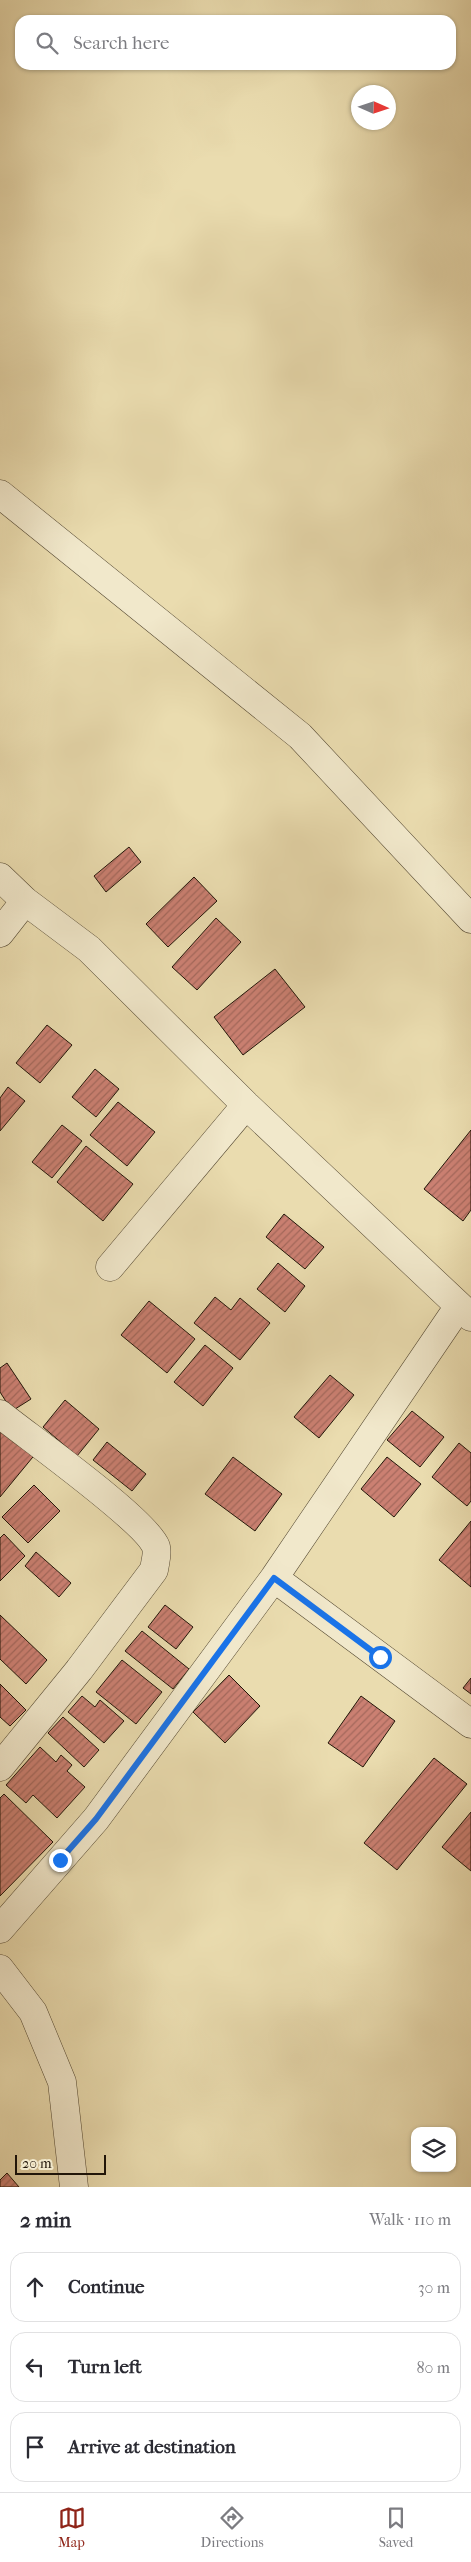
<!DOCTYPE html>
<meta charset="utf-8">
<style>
:root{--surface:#fff;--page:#f2f2f3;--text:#2b2b33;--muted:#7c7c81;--line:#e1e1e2;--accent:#8f2418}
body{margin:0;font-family:"IM FELL French Canon",serif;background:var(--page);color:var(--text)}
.controls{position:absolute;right:15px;bottom:15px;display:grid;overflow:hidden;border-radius:10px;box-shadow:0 1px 4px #0004}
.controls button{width:45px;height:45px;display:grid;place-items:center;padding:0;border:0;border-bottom:1px solid var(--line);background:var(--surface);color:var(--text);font:25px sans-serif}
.compass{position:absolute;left:351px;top:85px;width:45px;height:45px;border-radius:50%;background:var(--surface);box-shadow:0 1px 4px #0004;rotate:93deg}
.scale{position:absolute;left:15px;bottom:12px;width:91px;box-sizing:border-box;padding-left:5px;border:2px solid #221609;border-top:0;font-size:14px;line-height:18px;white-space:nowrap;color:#221609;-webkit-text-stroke:4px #f1e8cb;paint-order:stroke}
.stop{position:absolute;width:15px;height:15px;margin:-11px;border:4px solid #1a73e8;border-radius:50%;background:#fff}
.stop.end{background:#1a73e8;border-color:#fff;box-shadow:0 1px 5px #0008}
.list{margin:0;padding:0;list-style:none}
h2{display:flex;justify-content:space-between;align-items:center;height:65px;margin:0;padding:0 20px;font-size:21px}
h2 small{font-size:16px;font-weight:400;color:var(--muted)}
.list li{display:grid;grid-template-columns:32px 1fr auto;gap:15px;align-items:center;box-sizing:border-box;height:70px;margin:0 10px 10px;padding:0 10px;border:1px solid var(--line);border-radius:15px}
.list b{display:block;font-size:19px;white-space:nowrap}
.list em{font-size:16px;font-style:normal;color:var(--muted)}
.icon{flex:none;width:28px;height:28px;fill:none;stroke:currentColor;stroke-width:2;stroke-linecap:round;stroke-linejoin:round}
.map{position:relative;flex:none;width:471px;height:2187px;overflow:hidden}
.search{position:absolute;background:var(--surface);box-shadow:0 1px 4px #0004;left:15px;right:15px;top:15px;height:55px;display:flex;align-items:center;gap:12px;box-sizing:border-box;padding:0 18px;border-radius:15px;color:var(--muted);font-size:19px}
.sheet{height:305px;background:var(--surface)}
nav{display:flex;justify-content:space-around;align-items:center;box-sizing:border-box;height:70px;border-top:1px solid var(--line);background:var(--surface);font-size:14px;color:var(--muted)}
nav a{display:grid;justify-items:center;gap:2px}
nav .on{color:var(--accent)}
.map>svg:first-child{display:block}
.building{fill:url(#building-hatch);stroke:#221609}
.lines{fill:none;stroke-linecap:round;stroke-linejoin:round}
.street-casing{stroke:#544832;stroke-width:29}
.street{stroke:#f1e8cb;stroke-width:28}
.route{stroke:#1a73e8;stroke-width:6}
</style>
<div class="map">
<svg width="471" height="2187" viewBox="0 0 471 2187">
<defs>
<pattern id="building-hatch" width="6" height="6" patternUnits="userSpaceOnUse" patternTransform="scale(1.25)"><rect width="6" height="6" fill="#cb8072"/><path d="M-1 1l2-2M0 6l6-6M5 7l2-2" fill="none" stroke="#a4685c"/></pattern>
</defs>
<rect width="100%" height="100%" fill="#eadcaf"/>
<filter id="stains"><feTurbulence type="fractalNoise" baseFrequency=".004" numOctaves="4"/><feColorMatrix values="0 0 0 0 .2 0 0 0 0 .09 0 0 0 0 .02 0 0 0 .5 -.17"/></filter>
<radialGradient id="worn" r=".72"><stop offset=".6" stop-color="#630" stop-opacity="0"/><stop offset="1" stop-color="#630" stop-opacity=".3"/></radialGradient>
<!-- building -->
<path class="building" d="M 129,847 L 141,862 L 106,892 L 94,876 Z
M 194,877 L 217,901 L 168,947 L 146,924 Z
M 216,918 L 241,942 L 197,990 L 172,967 Z
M 275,969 L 305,1007 L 243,1055 L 214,1017 Z
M 47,1025 L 72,1045 L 40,1083 L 16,1063 Z
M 95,1069 L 119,1089 L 96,1117 L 72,1097 Z
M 8,1087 L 25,1101 L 0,1131 L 0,1098 Z
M 118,1102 L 155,1132 L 127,1166 L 90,1135 Z
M 62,1125 L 82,1141 L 52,1178 L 32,1162 Z
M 471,1130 L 471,1210 L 463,1221 L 424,1189 Z
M 86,1146 L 133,1184 L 103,1221 L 57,1182 Z
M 284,1214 L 324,1247 L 305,1269 L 266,1237 Z
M 278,1263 L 305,1286 L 285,1312 L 257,1289 Z
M 215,1297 L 231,1310 L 240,1298 L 270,1323 L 240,1360 L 194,1323 Z
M 149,1301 L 195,1339 L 167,1373 L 121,1335 Z
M 205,1345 L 233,1368 L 203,1406 L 174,1382 Z
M 7,1363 L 31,1399 L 12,1411 L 0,1392 L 0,1368 Z
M 330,1375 L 354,1395 L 319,1438 L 294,1417 Z
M 65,1400 L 99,1429 L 77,1456 L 43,1427 Z
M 412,1411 L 444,1437 L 420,1467 L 387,1440 Z
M 0,1427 L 37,1452 L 0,1497 Z
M 107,1442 L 146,1474 L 132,1491 L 93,1460 Z
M 459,1443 L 471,1453 L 471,1501 L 467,1506 L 432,1477 Z
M 233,1457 L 282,1494 L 255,1531 L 205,1494 Z
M 387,1457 L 421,1484 L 394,1517 L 361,1489 Z
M 34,1485 L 60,1511 L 28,1543 L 2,1517 Z
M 471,1521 L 471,1587 L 439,1560 Z
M 4,1534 L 25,1556 L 0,1581 L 0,1538 Z
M 36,1552 L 71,1583 L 59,1597 L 25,1566 Z
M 165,1605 L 193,1627 L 176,1649 L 148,1627 Z
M 0,1615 L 47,1660 L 26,1684 L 0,1659 Z
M 142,1631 L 189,1669 L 173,1689 L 125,1651 Z
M 122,1660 L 162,1692 L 136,1724 L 96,1692 Z
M 229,1675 L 260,1706 L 225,1743 L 193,1712 Z
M 471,1678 L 471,1694 L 463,1688 Z
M 0,1684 L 26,1710 L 10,1726 L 0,1717 Z
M 82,1696 L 95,1707 L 100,1700 L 124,1721 L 104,1743 L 68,1712 Z
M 361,1696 L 395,1721 L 363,1767 L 328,1743 Z
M 63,1717 L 99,1750 L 84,1767 L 48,1733 Z
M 40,1747 L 56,1762 L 61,1755 L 72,1765 L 67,1771 L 85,1787 L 57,1818 L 33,1795 L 26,1803 L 6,1785 Z
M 434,1758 L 467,1784 L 397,1870 L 364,1843 Z
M 4,1794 L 53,1842 L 0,1896 L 0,1798 Z
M 471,1812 L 471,1871 L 442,1847 Z
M 7,2173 L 19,2187 L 0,2187 L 0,2180 Z"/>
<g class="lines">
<defs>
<path id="street" d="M 0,494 L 300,736 L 471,919
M 0,877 L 25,901 L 89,949 L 246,1105 L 471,1317
M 0,933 L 25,901
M 110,1267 L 246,1105
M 0,1414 C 27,1436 147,1521 156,1547 C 158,1554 155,1562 154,1570 L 79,1670 L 0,1767
M 274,1578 L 471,1724
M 0,1929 L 96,1819 L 274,1578 L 459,1306
M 0,1969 L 33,2012 L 62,2082 L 74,2187"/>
</defs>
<!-- street casing -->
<use href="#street" class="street-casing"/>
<!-- street -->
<use href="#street" class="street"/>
</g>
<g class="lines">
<!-- route -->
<path class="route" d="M 60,1860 L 96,1819 L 274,1578 L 380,1657"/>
</g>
<rect width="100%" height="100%" filter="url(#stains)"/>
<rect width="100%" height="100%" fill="url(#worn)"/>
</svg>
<div class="controls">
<button><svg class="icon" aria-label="layers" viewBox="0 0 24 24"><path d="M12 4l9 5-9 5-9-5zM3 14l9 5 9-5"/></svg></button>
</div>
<svg class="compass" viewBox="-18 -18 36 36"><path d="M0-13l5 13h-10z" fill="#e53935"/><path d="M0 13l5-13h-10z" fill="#7c7c81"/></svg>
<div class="scale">20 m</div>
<div class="stop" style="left:380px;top:1657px"></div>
<div class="stop end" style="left:60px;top:1860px"></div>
<div class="search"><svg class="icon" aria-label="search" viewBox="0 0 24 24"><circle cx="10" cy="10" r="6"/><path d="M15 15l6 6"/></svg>Search here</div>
</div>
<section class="sheet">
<h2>2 min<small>Walk · 110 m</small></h2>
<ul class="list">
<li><svg class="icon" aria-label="ahead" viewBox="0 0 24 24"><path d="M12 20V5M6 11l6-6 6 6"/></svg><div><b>Continue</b></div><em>30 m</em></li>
<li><svg class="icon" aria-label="left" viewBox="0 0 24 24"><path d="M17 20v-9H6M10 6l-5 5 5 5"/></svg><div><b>Turn left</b></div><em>80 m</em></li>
<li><svg class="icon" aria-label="arrive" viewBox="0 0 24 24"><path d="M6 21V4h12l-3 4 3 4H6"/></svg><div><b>Arrive at destination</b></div></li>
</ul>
</section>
<nav>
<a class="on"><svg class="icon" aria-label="map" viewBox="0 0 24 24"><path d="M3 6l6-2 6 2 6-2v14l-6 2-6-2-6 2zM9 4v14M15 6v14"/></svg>Map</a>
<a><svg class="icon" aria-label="directions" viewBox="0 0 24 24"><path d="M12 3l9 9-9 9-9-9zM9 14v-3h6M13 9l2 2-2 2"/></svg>Directions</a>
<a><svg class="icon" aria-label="saved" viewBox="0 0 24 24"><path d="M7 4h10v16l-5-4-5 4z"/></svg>Saved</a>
</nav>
